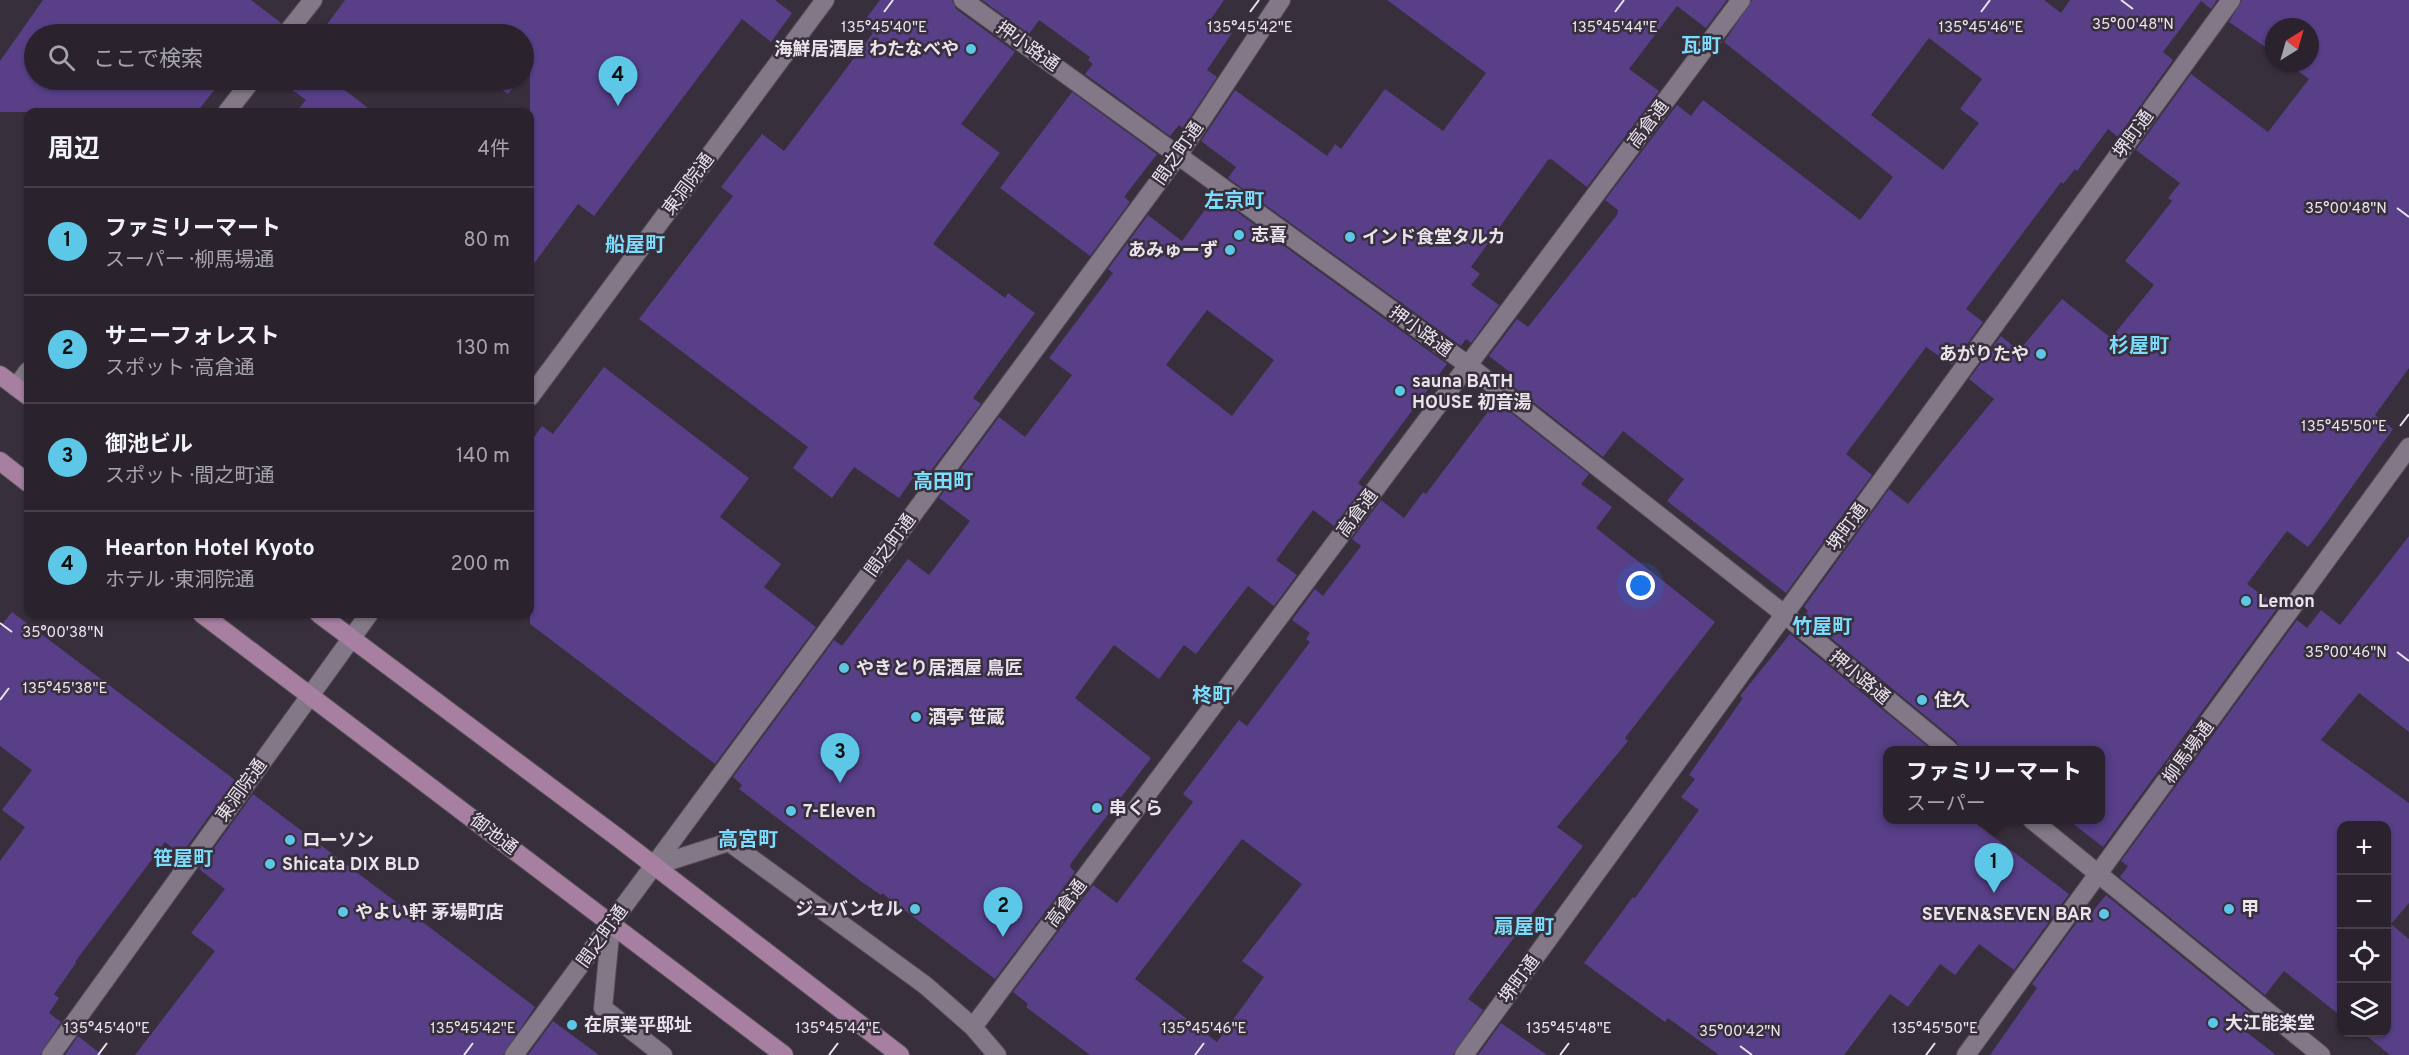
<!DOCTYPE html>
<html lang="ja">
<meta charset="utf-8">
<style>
:root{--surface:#2a232d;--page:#362f39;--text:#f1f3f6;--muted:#a5a4aa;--line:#464049;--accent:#5dc7e8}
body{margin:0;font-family:Overpass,"Noto Sans JP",sans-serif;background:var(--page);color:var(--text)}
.controls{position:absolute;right:18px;bottom:18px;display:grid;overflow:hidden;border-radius:12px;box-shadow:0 2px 4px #0004}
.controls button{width:54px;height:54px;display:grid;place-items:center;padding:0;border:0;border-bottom:2px solid var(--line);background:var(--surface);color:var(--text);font:30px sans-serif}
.compass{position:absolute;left:2265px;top:18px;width:54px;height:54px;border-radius:50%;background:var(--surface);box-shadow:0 2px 4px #0004;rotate:37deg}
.you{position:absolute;left:1641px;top:586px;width:21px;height:21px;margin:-15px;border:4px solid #fff;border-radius:50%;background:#1a73e8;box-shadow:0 0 0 9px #1a73e833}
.badge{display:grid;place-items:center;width:39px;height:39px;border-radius:50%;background:var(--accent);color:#111;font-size:20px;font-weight:700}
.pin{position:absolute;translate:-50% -50px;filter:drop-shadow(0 2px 3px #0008)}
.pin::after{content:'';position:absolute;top:32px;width:21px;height:18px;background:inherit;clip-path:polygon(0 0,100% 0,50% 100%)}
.popup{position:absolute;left:1883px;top:746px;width:222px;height:78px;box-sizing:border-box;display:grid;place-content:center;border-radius:12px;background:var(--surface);filter:drop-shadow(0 2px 4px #0005);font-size:20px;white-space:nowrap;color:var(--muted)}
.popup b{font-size:22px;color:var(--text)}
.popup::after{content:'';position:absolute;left:50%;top:100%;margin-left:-12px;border:12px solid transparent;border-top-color:var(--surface)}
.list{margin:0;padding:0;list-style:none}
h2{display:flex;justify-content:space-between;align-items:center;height:78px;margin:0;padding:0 24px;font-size:26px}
h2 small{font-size:20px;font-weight:400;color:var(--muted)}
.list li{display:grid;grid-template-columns:39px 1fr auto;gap:18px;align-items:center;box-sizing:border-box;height:108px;padding:0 24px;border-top:2px solid var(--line)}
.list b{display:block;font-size:22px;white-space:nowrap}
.list p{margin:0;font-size:20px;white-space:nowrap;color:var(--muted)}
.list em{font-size:20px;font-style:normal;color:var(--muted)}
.icon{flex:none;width:33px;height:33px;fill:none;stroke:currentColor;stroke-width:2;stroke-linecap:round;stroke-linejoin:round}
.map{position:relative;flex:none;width:2409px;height:1055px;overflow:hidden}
.search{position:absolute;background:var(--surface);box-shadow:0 2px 4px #0004;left:24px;top:24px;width:510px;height:66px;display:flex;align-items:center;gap:15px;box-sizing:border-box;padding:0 21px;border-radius:33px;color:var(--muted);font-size:22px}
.panel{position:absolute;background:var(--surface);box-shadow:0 2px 4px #0004;left:24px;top:108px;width:510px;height:510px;border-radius:12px}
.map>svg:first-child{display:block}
.building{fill:#583f88;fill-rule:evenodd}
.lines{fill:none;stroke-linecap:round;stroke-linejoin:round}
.street-casing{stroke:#544c57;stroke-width:20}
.primary-casing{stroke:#544c57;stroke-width:20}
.street{stroke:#827887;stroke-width:18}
.primary{stroke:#a67fa1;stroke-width:18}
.ticks{fill:none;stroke:#e9e3ec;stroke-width:2}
.poi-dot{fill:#5dc7e8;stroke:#382f3c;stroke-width:2}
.labels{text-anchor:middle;stroke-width:5;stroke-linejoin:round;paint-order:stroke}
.street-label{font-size:18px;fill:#e9e3ec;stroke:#382f3c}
.poi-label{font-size:18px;font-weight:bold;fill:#e9e3ec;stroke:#382f3c;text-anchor:start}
.neighbourhood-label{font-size:20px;font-weight:bold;fill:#7cdcfb;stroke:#382f3c}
.ticks-label{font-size:15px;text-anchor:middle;fill:#e9e3ec;stroke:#382f3c;stroke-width:5;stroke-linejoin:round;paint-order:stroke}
</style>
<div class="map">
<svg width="2409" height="1055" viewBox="0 0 2409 1055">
<rect width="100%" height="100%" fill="#382f3c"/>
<!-- building -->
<path class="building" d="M 43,0 L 251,0 L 281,23 L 275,34 L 34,34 L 34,80 L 222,80 L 197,112 L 0,112 L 0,61 Z
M 345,0 L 775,0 L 792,13 L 771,42 L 742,19 L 594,216 L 578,204 L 530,269 L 530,65 L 524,73 L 524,34 L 320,34 Z
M 880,0 L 952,0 L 956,9 L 1015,52 L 961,124 L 1000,153 L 933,244 L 1005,298 L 1008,293 L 1035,313 L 973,398 L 981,404 L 921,484 L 913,478 L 899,498 L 854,467 L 832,498 L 793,468 L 808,447 L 639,319 L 733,196 L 721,187 L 762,134 L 784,151 L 873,33 L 861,25 Z
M 982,0 L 1224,0 L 1211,19 L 1232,33 L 1207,70 L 1217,77 L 1183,128 L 1179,125 L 1170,136 L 1085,74 L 1093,64 L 1088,60 L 1090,57 L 1039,20 L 1029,34 Z
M 1387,0 L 1727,0 L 1706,28 L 1677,6 L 1629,69 L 1659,91 L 1587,187 L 1551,159 L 1548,160 L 1471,267 L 1480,274 L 1471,285 L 1499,305 L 1471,343 L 1466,339 L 1461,346 L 1228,178 L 1236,167 L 1201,141 L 1235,90 L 1327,156 L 1335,144 L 1341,149 L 1385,89 L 1443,131 L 1486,73 Z
M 1752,0 L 2044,0 L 2061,13 L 2070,0 L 2217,0 L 2211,9 L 2201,1 L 2163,52 L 2173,60 L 2118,137 L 2108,129 L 2077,171 L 2075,169 L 2063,184 L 2061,182 L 1966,309 L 1983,322 L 1952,365 L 1926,347 L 1846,454 L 1872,475 L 1786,593 L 1667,501 L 1684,479 L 1623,431 L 1603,457 L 1509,383 L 1515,376 L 1489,356 L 1517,319 L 1528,327 L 1617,215 L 1618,210 L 1605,200 L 1677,105 L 1691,116 L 1703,100 L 1860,220 L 1893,177 L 1724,42 ZM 1929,38 L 1982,79 L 1960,109 L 1979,123 L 1943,170 L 1871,115 Z
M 2242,0 L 2409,0 L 2409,368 L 2375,415 L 2393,429 L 2330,518 L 2308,547 L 2287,531 L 2247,584 L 2278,607 L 2103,847 L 2067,819 L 2100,819 L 2100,750 L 1960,750 L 1956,741 L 1804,616 L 1808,611 L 1804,607 L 1889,489 L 1908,504 L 1994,399 L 1969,379 L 2001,336 L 2019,351 L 2062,299 L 2111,338 L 2154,285 L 2125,261 L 2172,201 L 2168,198 L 2180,183 L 2136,150 L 2191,74 L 2268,132 L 2309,79 L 2287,63 L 2310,63 L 2310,27 L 2274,27 L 2274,53 L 2229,22 Z
M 279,80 L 332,80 L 373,112 L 296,112 L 306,100 Z
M 488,80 L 519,80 L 508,94 Z
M 1072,92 L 1157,154 L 1124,197 L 1130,202 L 1090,256 L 1000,188 Z
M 1215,196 L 1447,364 L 1358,483 L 1363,487 L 1334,526 L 1313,510 L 1276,560 L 1297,575 L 1274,606 L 1248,586 L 1196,654 L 1184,645 L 1159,679 L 1114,645 L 1075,698 L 1151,758 L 1071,863 L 1070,867 L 1075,872 L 995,979 L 882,893 L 881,895 L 862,882 L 739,789 L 742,785 L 733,777 L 834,640 L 842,646 L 908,559 L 929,575 L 970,521 L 939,498 L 999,417 L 1025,437 L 1072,375 L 1049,358 L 1113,273 L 1108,269 L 1148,215 L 1182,241 ZM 1207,310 L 1274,360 L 1232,416 L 1166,365 Z
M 604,367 L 749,478 L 720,517 L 781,564 L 764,587 L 816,627 L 715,764 L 530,624 L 530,443 L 542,426 L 553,434 Z
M 1496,401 L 1589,474 L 1581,484 L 1612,507 L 1596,528 L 1715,622 L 1625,738 L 1628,741 L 1557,827 L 1583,846 L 1468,999 L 1483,1010 L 1453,1055 L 1090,1055 L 1026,1007 L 1028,1004 L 1013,992 L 1093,885 L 1117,903 L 1193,802 L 1183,794 L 1239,720 L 1247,726 L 1310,642 L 1306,639 L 1310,633 L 1292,620 L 1315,589 L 1323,596 L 1361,546 L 1352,539 L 1381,500 L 1404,518 L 1423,492 L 1426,494 ZM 1242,839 L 1302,884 L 1242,961 L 1264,977 L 1217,1042 L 1135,979 Z
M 2409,536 L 2409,732 L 2359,693 L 2321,740 L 2409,803 L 2409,903 L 2391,924 L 2409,939 L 2409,1055 L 2390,1055 L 2362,1032 L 2386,1032 L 2386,825 L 2342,825 L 2342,1017 L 2284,971 L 2265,995 L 2120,877 L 2128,866 L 2121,861 L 2297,620 L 2307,628 L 2321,610 L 2340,625 Z
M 12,612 L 235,780 L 181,855 L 165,842 L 75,962 L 76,963 L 54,994 L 59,998 L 49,1013 L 61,1022 L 40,1055 L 0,1055 L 0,861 L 25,827 L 2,810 L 32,770 L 0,746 L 0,627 Z
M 1790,634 L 1932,750 L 1887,750 L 1887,819 L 1970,819 L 2069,894 L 2014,970 L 1979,944 L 1955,975 L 1940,964 L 1908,1007 L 1890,994 L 1844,1055 L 1719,1055 L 1668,1018 L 1665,1022 L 1584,963 L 1633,897 L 1635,898 L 1699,810 L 1681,797 L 1695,779 L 1689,775 L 1743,698 L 1740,696 Z
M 253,794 L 535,1007 L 503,1055 L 135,1055 L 215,951 L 191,933 L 225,889 L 199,869 Z
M 2106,895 L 2251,1013 L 2240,1027 L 2276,1055 L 1990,1055 L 2037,988 L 2032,984 L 2087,908 L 2092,912 Z
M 553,1021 L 599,1055 L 528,1055 Z
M 1501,1023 L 1547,1055 L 1478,1055 Z
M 78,1036 L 102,1055 L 65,1055 Z"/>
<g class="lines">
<defs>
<path id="street" d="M 963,0 L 1468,365 L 1784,614 L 1949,750
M 286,34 L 313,0
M 227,112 L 252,80
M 16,387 L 28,371
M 530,397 L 825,0
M 2032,820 L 2321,1055
M 654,866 L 729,842 L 925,985 L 973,1027 L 997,1055
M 611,925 L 603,1008 L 663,1055
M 973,1027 L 1741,0
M 51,1055 L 369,614
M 514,1055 L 1179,154 L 1281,0
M 1464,1055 L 2231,0
M 1966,1055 L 2409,447"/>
<path id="primary" d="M 0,375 L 28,396
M 0,461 L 28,483
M 202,614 L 784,1055
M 319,614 L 617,837 L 900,1055"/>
</defs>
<!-- street casing -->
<use href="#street" class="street-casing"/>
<!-- primary casing -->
<use href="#primary" class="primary-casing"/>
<!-- street -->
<use href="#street" class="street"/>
<!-- primary -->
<use href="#primary" class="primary"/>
</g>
<!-- ticks -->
<path class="ticks" d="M 2121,0 L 2133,9M 884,12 L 893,0M 1250,12 L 1259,0M 1615,12 L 1624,0M 1981,12 L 1990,0M 2397,208 L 2409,217M 2400,426 L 2409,414M 0,623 L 12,632M 2397,652 L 2409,661M 0,700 L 9,688M 1740,1046 L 1752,1055M 98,1055 L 107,1043M 464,1055 L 473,1043M 829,1055 L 838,1043M 1195,1055 L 1204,1043M 1560,1055 L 1569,1043M 1926,1055 L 1935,1043"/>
<!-- markers -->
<g class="poi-dot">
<circle cx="971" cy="49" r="6"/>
<circle cx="1239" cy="235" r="6"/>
<circle cx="1350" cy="237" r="6"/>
<circle cx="1230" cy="250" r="6"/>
<circle cx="2041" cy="354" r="6"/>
<circle cx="1400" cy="391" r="6"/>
<circle cx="2246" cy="601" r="6"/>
<circle cx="844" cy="668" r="6"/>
<circle cx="1922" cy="700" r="6"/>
<circle cx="916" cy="717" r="6"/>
<circle cx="1097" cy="808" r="6"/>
<circle cx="791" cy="811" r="6"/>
<circle cx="290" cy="840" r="6"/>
<circle cx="270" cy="864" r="6"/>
<circle cx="915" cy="909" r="6"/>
<circle cx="2229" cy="909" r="6"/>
<circle cx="343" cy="912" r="6"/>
<circle cx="2104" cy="914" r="6"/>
<circle cx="2213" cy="1023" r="6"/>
<circle cx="572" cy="1025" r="6"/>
</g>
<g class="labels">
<!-- street labels -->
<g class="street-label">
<text transform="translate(1028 46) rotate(35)" y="6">押小路通</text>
<text transform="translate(1648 124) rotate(-53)" y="6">高倉通</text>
<text transform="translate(2133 134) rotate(-54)" y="6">堺町通</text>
<text transform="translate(1178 153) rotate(-55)" y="6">間之町通</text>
<text transform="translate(688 184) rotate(-53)" y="6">東洞院通</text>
<text transform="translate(1421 331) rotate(36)" y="6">押小路通</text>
<text transform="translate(1357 513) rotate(-53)" y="6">高倉通</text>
<text transform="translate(1847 527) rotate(-54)" y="6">堺町通</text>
<text transform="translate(890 545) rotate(-54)" y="6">間之町通</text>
<text transform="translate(1860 677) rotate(40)" y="6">押小路通</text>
<text transform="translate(2188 752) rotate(-54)" y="6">柳馬場通</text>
<text transform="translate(241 790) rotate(-54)" y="6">東洞院通</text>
<text transform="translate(494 834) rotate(37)" y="6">御池通</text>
<text transform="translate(1066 903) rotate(-53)" y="6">高倉通</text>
<text transform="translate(602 936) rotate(-54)" y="6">間之町通</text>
<text transform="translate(1519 979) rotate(-54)" y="6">堺町通</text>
</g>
<!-- poi labels -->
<g class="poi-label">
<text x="959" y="55" text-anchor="end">海鮮居酒屋 わたなべや</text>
<text x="1251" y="241">志喜</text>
<text x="1362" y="243">インド食堂タルカ</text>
<text x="1218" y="256" text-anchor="end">あみゅーず</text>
<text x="2029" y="360" text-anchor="end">あがりたや</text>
<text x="1412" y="387">sauna BATH<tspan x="1412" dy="21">HOUSE 初音湯</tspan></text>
<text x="2258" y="607">Lemon</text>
<text x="856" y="674">やきとり居酒屋 鳥匠</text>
<text x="1934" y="706">住久</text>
<text x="928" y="723">酒亭 笹蔵</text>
<text x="1109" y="814">串くら</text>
<text x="803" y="817">7-Eleven</text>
<text x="302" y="846">ローソン</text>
<text x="282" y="870">Shicata DIX BLD</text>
<text x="903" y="915" text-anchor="end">ジュバンセル</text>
<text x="2241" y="915">甲</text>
<text x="355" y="918">やよい軒 茅場町店</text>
<text x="2092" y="920" text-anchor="end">SEVEN&amp;SEVEN BAR</text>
<text x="2225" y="1029">大江能楽堂</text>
<text x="584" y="1031">在原業平邸址</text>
</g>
<!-- neighbourhood labels -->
<g class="neighbourhood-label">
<text x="1701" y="52">瓦町</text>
<text x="1234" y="207">左京町</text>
<text x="635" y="251">船屋町</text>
<text x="2139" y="352">杉屋町</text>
<text x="943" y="488">高田町</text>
<text x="1822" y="633">竹屋町</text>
<text x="1212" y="702">柊町</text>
<text x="748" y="846">高宮町</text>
<text x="183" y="865">笹屋町</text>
<text x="1524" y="933">扇屋町</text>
</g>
</g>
<g class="ticks-label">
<text x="2133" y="29">35°00'48"N</text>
<text x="884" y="32">135°45'40"E</text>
<text x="1250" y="32">135°45'42"E</text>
<text x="1615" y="32">135°45'44"E</text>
<text x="1981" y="32">135°45'46"E</text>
<text x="2346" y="213">35°00'48"N</text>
<text x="2344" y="431">135°45'50"E</text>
<text x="63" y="637">35°00'38"N</text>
<text x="2346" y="657">35°00'46"N</text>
<text x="65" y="693">135°45'38"E</text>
<text x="107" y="1033">135°45'40"E</text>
<text x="473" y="1033">135°45'42"E</text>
<text x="838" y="1033">135°45'44"E</text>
<text x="1204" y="1033">135°45'46"E</text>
<text x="1569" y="1033">135°45'48"E</text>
<text x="1935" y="1033">135°45'50"E</text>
<text x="1740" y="1036">35°00'42"N</text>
</g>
</svg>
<div class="controls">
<button>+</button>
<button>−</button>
<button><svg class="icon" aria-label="locate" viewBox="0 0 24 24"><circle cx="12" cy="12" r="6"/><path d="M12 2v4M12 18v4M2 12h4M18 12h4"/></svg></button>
<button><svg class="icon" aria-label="layers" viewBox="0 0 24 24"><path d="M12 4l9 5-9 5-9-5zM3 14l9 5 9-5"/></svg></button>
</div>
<svg class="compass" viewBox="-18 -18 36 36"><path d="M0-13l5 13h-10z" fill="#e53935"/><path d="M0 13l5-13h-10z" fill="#a5a4aa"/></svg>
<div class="you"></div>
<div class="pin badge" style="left:1994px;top:893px">1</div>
<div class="popup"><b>ファミリーマート</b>スーパー</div>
<div class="pin badge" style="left:1003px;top:937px">2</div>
<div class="pin badge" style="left:840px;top:783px">3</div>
<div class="pin badge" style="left:618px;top:106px">4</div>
<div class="search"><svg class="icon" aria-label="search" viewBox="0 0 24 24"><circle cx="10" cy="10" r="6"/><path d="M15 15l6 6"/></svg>ここで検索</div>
<section class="panel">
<h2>周辺<small>4件</small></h2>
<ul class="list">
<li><span class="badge">1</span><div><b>ファミリーマート</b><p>スーパー · 柳馬場通</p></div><em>80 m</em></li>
<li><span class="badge">2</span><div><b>サニーフォレスト</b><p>スポット · 高倉通</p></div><em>130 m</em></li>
<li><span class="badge">3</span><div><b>御池ビル</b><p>スポット · 間之町通</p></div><em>140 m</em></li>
<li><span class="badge">4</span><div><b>Hearton Hotel Kyoto</b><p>ホテル · 東洞院通</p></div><em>200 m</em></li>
</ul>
</section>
</div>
